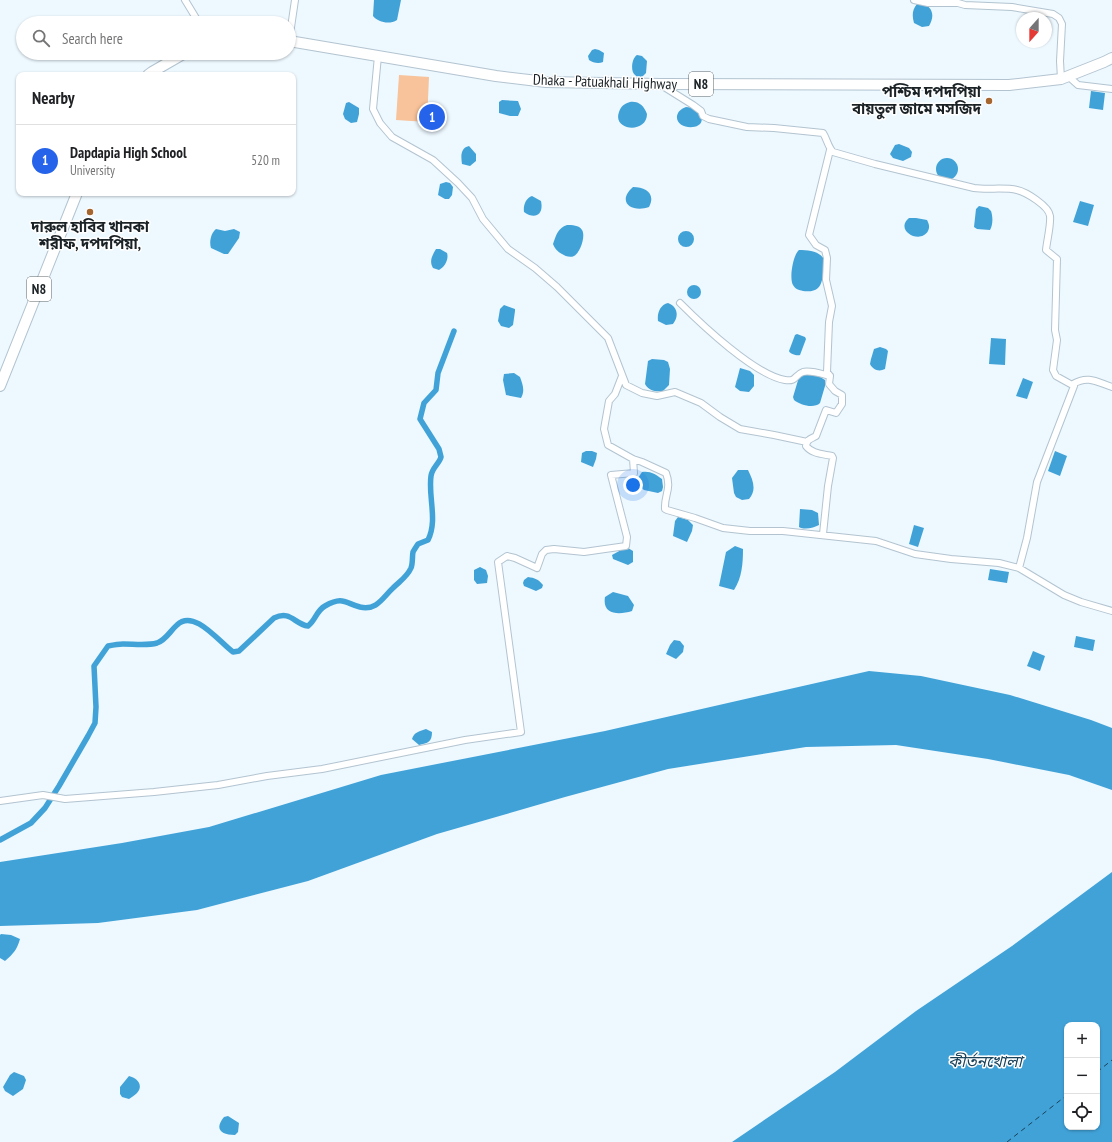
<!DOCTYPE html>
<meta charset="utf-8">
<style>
:root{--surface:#fff;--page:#f2f2f2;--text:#202124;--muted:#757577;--line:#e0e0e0;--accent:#2563eb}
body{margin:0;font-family:"PT Sans Narrow","Noto Sans Bengali",sans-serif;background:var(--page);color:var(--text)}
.controls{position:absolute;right:12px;bottom:12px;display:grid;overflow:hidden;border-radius:8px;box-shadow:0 1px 3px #0004}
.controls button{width:36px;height:36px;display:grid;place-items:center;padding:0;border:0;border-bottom:1px solid var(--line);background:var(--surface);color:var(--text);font:20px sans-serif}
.compass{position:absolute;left:1016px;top:12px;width:36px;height:36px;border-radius:50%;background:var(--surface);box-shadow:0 1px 3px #0004;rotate:201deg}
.you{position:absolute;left:633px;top:485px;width:14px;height:14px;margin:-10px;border:3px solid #fff;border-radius:50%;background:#1a73e8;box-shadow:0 0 0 6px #1a73e833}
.badge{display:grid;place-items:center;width:26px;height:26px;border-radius:50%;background:var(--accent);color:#fff;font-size:13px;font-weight:700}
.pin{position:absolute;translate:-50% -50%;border:2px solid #fff;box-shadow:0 1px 4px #0006}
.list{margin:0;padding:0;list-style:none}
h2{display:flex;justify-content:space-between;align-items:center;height:52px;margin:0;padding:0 16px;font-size:17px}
h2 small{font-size:13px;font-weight:400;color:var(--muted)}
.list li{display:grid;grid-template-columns:26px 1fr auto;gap:12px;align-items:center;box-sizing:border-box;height:72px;padding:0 16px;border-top:1px solid var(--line)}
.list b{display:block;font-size:15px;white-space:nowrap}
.list p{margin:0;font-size:13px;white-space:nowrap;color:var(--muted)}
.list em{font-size:13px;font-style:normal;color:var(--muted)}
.icon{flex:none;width:22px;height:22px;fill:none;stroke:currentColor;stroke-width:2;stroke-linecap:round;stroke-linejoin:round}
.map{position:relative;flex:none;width:1112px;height:1142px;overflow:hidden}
.search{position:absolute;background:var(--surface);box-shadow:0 1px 3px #0004;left:16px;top:16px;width:280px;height:44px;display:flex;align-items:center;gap:10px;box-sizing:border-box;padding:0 14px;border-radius:22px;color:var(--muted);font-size:15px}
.panel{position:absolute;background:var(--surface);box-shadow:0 1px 3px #0004;left:16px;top:72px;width:280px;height:124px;border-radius:8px}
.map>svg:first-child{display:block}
.green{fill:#f8c39a}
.water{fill:#41a2d8;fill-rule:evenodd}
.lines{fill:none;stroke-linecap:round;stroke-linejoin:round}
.canal{stroke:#41a2d8;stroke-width:5.5}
.ferry{stroke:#1a425a;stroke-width:1;stroke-dasharray:5 4;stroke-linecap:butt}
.minor-casing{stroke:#b3c4d0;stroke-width:8}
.trunk-casing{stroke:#b3c4d0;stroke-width:12}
.minor{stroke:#fff;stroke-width:6}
.trunk{stroke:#fff;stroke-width:10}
.poi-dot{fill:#a6662f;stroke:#fff;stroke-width:1.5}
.labels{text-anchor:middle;stroke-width:3;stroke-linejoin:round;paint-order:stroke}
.shield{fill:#fff;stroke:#5f6467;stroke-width:1}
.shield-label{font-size:14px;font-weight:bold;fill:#1b2226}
.street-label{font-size:15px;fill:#1b2226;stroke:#fff}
.poi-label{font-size:15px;font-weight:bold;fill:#1b2226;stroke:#fff;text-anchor:end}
.water-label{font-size:16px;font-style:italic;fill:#1a425a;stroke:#fff}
</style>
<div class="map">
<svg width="1112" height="1142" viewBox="0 0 1112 1142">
<rect width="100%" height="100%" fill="#edf8ff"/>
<!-- green -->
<path class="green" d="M 399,75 L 429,77 L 427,122 L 396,120 Z"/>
<!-- water -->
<path class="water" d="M 374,0 L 401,0 L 397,20 C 389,25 378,22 373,16 Z
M 922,3 C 933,7 935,16 929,26 L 922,27 L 914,23 C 912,16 912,10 917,4 Z
M 595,49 L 599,50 L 604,53 L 603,62 C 599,64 593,63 589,60 L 588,56 L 592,50 Z
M 637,55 L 642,56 L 647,61 L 646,73 L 642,77 C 639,77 637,77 635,75 C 630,71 632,58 637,55 Z
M 1091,91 L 1105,93 L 1103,110 L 1089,108 Z
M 502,100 L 518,101 L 521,109 L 518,116 L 510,116 L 499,113 L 499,102 Z
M 349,102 L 359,108 L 359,114 L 357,122 L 351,123 L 345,119 L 343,114 L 346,103 Z
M 630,102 C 639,101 644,106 647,114 C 647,134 612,131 619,112 C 621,106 624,104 630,102 Z
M 686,107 L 695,108 C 697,111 700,114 701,116 C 707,131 675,131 677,116 C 678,111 681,109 686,107 Z
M 899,144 L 909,148 L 912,152 L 911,157 L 903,161 L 893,158 L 890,154 L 895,145 Z
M 469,146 L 476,154 L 476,161 L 470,166 L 462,164 C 461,157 460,148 469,146 Z
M936 169a11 11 0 1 1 22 0a11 11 0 1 1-22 0Z
M 446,182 L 450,183 L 453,187 L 452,195 L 449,199 L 445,199 L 438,195 L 440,184 Z
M 633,187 C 646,187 656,194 649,207 C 632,213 616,202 633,187 Z
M 532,196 L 541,201 C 544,215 535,220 524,212 C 523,205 526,198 532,196 Z
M 1080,201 L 1094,205 L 1088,226 L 1073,222 Z
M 979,206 L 988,208 L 991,211 C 993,217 993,225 990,230 L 977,229 L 974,227 L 976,209 Z
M 909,218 L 916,218 L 927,220 C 929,224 930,227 928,231 C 920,245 894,230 909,218 Z
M 567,225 C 572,225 579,225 582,230 C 586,236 580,253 574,256 C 570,258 565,256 562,254 C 557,251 555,249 553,244 C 556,235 558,228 567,225 Z
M 216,229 L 225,231 L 234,229 L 240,232 L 239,238 L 228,254 L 224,254 L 211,248 C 209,242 211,233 216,229 Z
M678 239a8 8 0 1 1 16 0a8 8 0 1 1-16 0Z
M 436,249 L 440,249 L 447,253 C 449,259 445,267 439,270 L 433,268 C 429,261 432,256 436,249 Z
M 799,250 C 808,250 819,251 824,259 C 822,276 826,294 803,291 C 799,290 795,289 793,285 C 789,278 793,255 799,250 Z
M687 292a7 7 0 1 1 14 0a7 7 0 1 1-14 0Z
M 668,303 C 678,307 679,316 673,324 L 666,325 L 658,321 C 657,313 660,305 668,303 Z
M 504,305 L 515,309 L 515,311 L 513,325 L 509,328 L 501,326 L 498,321 L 500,309 Z
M 797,334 L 805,337 L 806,339 L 800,355 C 797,356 790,354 789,351 L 795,335 Z
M 991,338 L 1006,339 L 1005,365 L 989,364 Z
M 880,347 L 886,349 L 888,351 L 885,369 C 879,372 873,370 870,364 L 871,359 L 874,349 Z
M 652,359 L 664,360 L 668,362 L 670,369 L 669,385 L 663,391 C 656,392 649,391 645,384 L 648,361 Z
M 740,368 L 750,371 L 754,375 L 754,386 L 749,392 L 740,391 L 735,387 Z
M 514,373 L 520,377 C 523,385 525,391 521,398 L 506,395 L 503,380 L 504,374 Z
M 802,374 L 817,375 L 825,380 L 825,386 L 820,403 C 814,409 800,405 794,400 L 793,397 L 799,377 Z
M 1023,378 L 1033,382 L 1027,399 L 1016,396 Z
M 586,451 L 592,451 L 597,453 L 596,459 L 593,467 L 581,462 L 582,453 Z
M 1055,451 L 1067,456 L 1060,476 L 1048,471 Z
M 738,470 L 748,470 C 753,480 757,490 749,499 L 742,500 L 736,497 L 734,493 L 732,478 Z
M 642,472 C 651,471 655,474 662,479 L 663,487 L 662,491 L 658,493 L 644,490 L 639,486 L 638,478 Z
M 800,509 L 812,510 L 818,513 L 819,525 C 814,528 804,530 799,527 Z
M 678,517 L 688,520 L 693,525 L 692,531 L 687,542 L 673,536 L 675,521 Z
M 914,525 L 924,528 L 918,547 L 909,544 Z
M 735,546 L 743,549 C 743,563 742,578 734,590 L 719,586 L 726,552 Z
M 628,548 L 633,551 L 633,562 L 628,565 L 613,559 L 612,555 L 621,550 Z
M 480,567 L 486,570 L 488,576 L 487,583 L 477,584 L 474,580 L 474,570 Z
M 990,569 L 1009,572 L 1007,583 L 988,580 Z
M 528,577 C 535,578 538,579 543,585 L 542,588 L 536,591 L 524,586 L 523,583 L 524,580 Z
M 613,592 L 628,596 L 634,605 L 632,611 C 619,615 602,615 605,597 Z
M 1076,636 L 1095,640 L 1093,651 L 1074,647 Z
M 674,640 L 680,641 L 684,646 L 683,652 L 676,659 L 666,654 L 670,645 Z
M 1033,651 L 1045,656 L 1040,671 L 1027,666 Z
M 869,671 L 921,676 L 1010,695 L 1091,720 L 1112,728 L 1112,790 L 1069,775 L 988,759 L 896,745 L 806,747 L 668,769 L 565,797 L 437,834 L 308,881 L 197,910 L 98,923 L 0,926 L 0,862 L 122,843 L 209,827 L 381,775 L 605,731 Z
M 426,729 L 432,732 C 432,742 428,743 419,745 L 412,739 C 414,732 420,731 426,729 Z
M 1112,872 L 1112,1142 L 732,1142 L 835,1072 L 916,1011 L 1012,946 ZM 1067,1025 L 1097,1025 L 1097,1127 L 1067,1127 Z
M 1,934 L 11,935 L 20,939 C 17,950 13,954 5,961 L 0,958 L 0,935 Z
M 14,1072 L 24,1076 L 26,1080 L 23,1089 L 13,1096 L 5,1091 L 3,1087 L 10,1075 Z
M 129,1076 C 137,1078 144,1085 137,1093 C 135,1095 132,1097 129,1099 L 122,1097 L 120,1094 L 120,1087 Z
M 228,1116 L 239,1123 L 238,1132 L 235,1135 C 221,1135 214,1129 224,1117 Z"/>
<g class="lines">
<!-- canal -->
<path class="canal" d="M 0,840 L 31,823 L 45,808 L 59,786 L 88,736 L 95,723 L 96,707 L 94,666 L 108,646 C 113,645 118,644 123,644 C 134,644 147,646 157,643 C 166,640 170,631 177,625 C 194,608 220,643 233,652 L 239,651 L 274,618 C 291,610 294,624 308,626 C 316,620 316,611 325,606 C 343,596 345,603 360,607 C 377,611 383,597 393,588 C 400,581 407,577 411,568 C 413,563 412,557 413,552 C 414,550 416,547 418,544 L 428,540 C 438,520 428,497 431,476 C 432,468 439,464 441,457 L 439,449 L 420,419 L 424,403 L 436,390 L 438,373 L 454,331"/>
<!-- ferry -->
<path class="ferry" d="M 1097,1072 L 1112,1060
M 1007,1142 L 1067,1095"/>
<defs>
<path id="minor" d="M 185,0 L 199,23
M 914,0 L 928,3 L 958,3 L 965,5 L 1012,7 L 1053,14 L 1059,18 L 1062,24 L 1060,61 L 1061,79
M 289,41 L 295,0
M 378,56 L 373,109 L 380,123 L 392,137 L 433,160 L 458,183 L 472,198 L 483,219 L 508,249 L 535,268 L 557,287 L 608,338 L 626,385 L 642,393 L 657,396 L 675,392 L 701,403 L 720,417 L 740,429 L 774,435 L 807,442
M 1068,76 L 1078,85 L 1112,89
M 661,85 L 693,105 L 701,111 L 703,116 L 709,119 L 747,127 L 774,128 L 823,133 C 827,139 828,147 833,152 L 875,164 L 974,188 C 988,190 1004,187 1017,190 C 1026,192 1049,206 1050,216 C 1051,225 1047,240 1046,250 L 1057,259 L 1055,330 L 1057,340 L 1053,370 L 1056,376 L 1074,386 L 1037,482 L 1027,538 L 1019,568
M 680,303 C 702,325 755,375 785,380 C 797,382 794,375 803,372 C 810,370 822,374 830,376
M 622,376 L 615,394 L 609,401 L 604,429 L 608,445 L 633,459 L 642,462 L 666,473 C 672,489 664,495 665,509 L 667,510 L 695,518 L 723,528 L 750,531 L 783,531 L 876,541 L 915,554 L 951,559 L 999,563 L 1019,568 L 1064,595 L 1081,602 L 1112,611
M 1073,384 C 1088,375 1097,382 1112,387
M 823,534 L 828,486 L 833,458 L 832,456 C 823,454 812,454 806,446 C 807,439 811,439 816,436 L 826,410 L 836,413 L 842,404 L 842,395 L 835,391 L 829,384 L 830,376 L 827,372 L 829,322 L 832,306 L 826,280 L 827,258 L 825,250 L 816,245 L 809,235 L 830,150
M 0,801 L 43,795 L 65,799 L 154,792 L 218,785 L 267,776 L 322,769 L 465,740 L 521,732 L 498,562 L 507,556 L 515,558 L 537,568 L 542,554 L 546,550 L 554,549 L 584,552 L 626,546 L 627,537 L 611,475 L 634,473 L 633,459"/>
<path id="trunk" d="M 289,41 L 496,76 L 546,82 L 660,84 L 1009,85 L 1061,79 L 1104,62 L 1112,58
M 148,75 L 152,72 L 185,53
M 0,386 L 77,193"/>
</defs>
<!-- minor casing -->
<use href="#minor" class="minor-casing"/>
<!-- trunk casing -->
<use href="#trunk" class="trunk-casing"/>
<!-- minor -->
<use href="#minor" class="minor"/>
<!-- trunk -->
<use href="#trunk" class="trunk"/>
</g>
<!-- markers -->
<g class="poi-dot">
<circle cx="989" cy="101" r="4"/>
<circle cx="90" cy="212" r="4"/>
</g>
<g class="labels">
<!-- shield labels -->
<g class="shield">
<rect x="689" y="72" width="24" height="24" rx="3"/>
<rect x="27" y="277" width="24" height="24" rx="3"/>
</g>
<g class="shield-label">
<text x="701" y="89">N8</text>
<text x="39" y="294">N8</text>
</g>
<!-- street labels -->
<g class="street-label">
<text transform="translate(605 82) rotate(2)" y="5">Dhaka - Patuakhali Highway</text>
</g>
<!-- poi labels -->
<g class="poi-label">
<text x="981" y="97">পশ্চিম দপদপিয়া<tspan x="981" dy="17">বায়তুল জামে মসজিদ</tspan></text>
<text x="90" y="232" text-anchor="middle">দারুল হাবিব খানকা<tspan x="90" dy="17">শরীফ, দপদপিয়া,</tspan></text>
</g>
<!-- water labels -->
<g class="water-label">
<text x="985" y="1067">কীর্তনখোলা</text>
</g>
</g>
</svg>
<div class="controls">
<button>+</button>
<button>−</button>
<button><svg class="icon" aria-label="locate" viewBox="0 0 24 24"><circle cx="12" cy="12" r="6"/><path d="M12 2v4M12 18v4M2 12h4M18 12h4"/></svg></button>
</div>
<svg class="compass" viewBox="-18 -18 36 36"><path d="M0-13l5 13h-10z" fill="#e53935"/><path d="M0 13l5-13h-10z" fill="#757577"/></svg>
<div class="you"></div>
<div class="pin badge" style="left:432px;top:117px">1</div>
<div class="search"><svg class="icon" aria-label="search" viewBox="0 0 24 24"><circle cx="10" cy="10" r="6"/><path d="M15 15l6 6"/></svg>Search here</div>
<section class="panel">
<h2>Nearby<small></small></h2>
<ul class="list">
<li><span class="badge">1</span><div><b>Dapdapia High School</b><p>University</p></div><em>520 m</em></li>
</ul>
</section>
</div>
